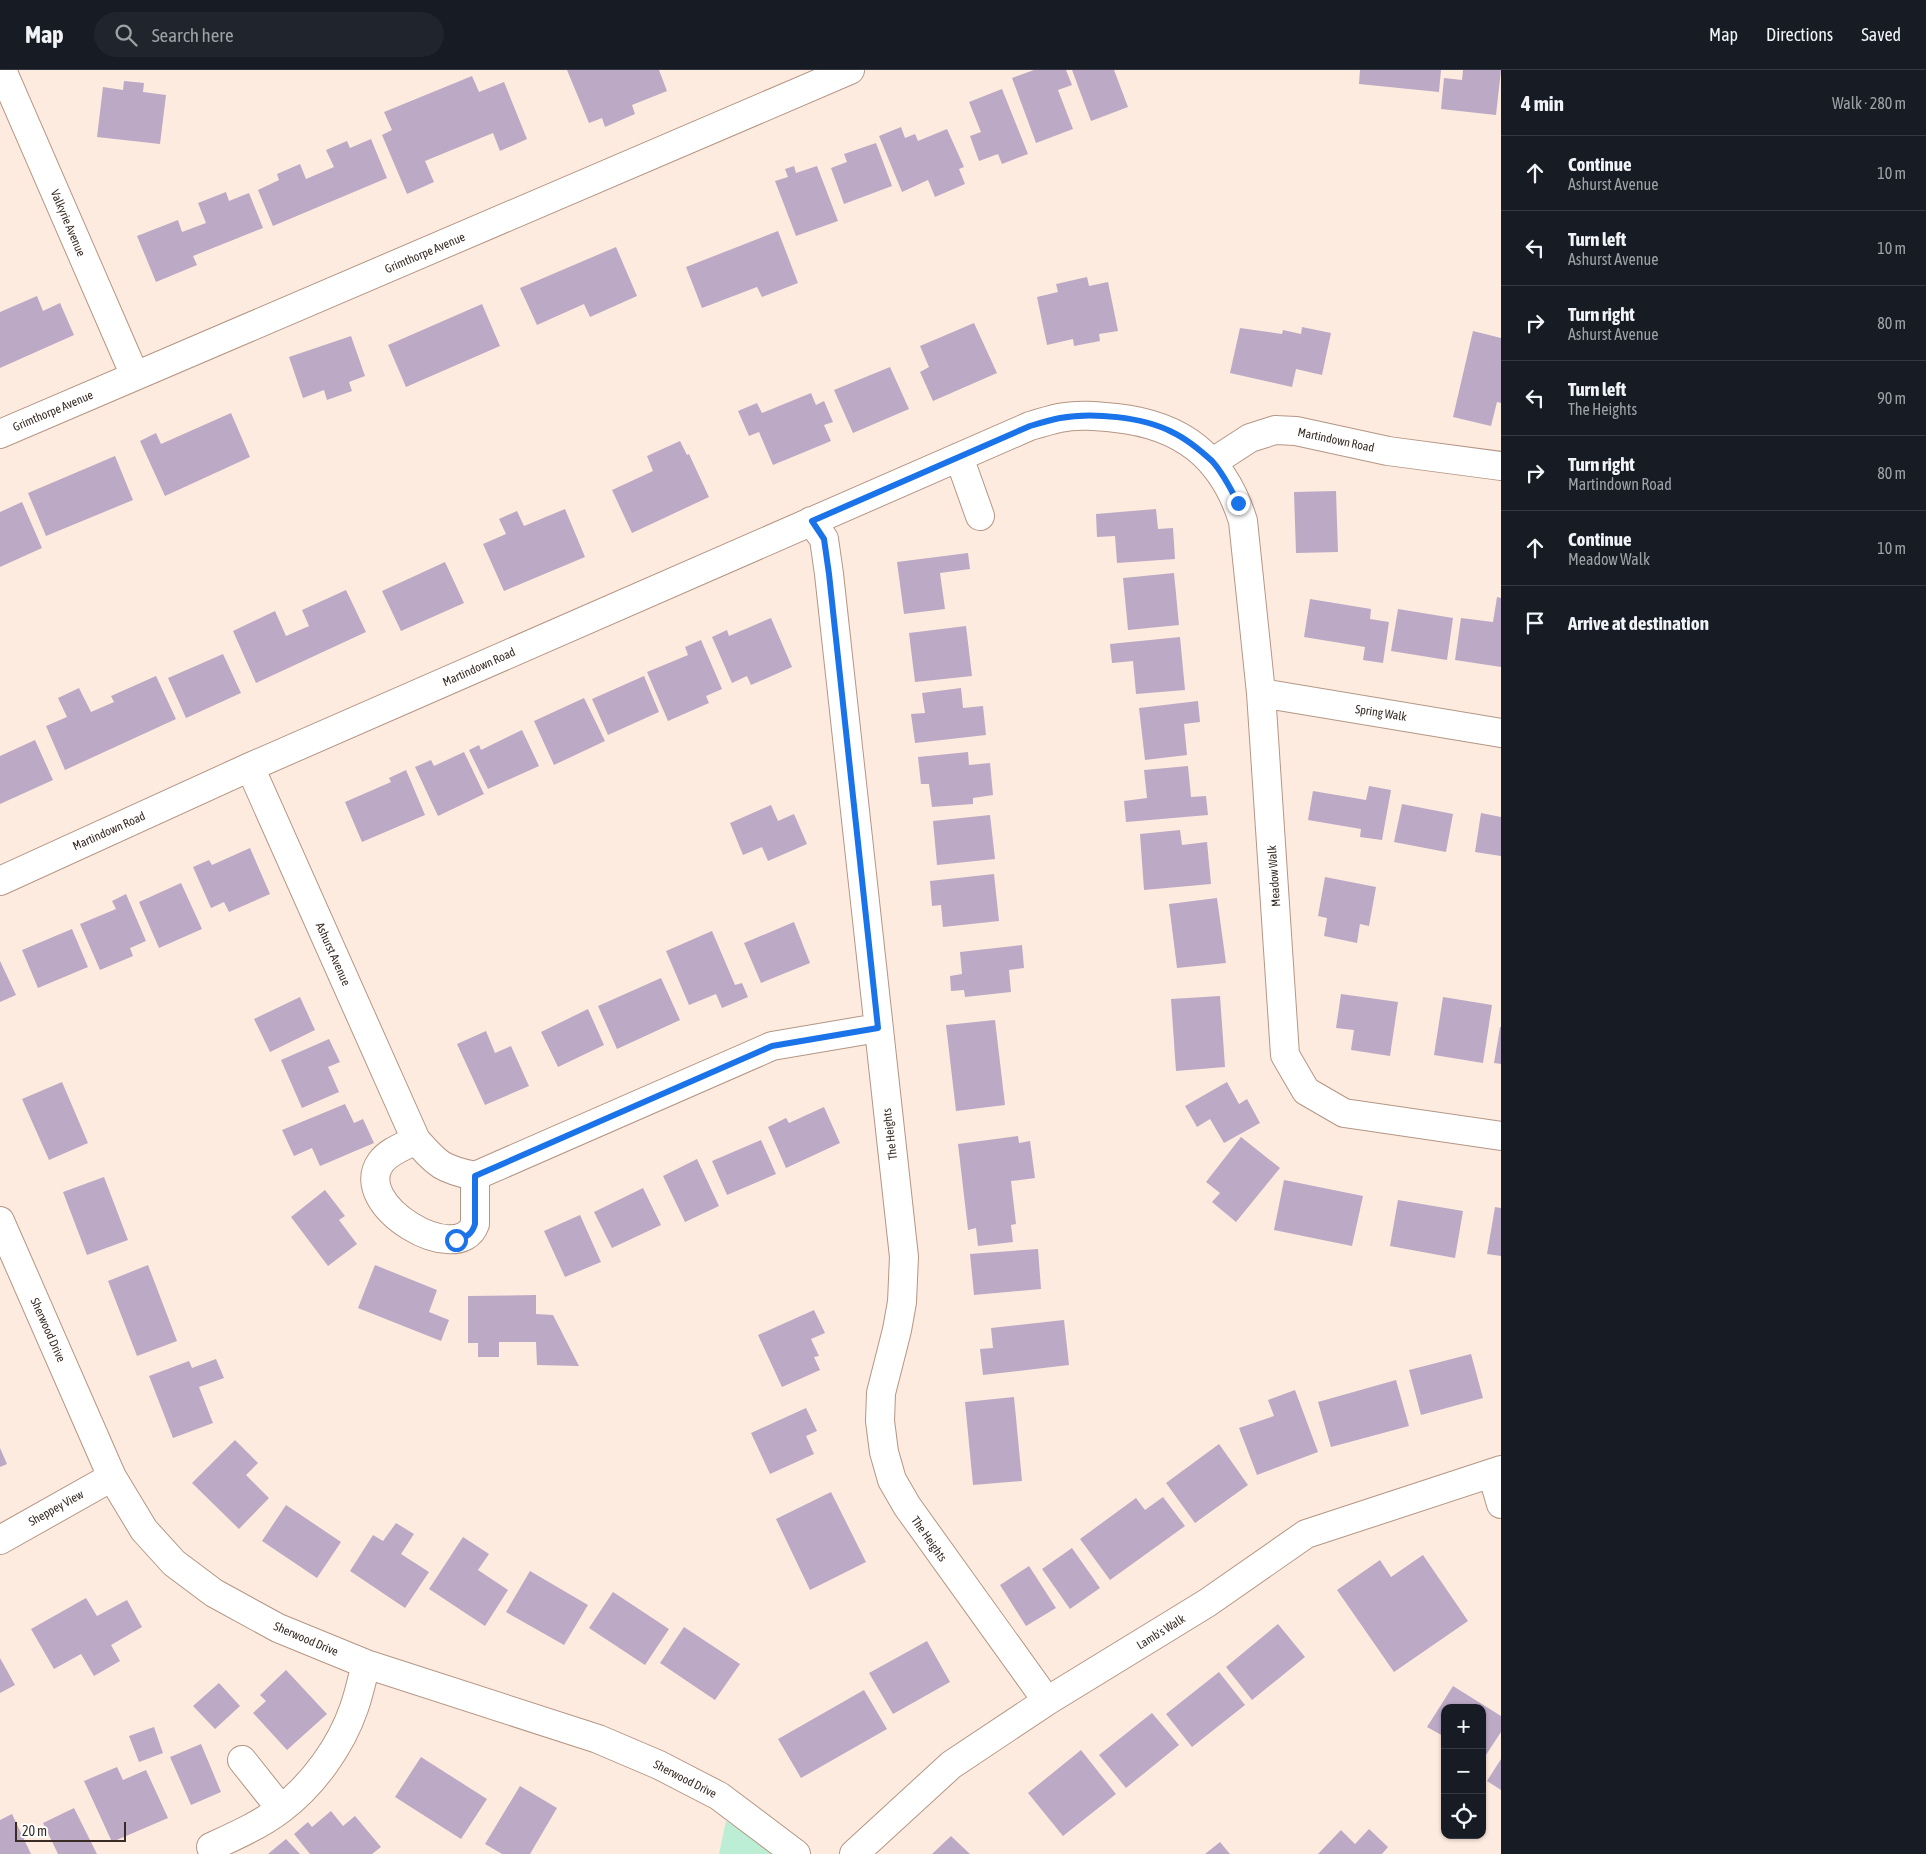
<!DOCTYPE html>
<meta charset="utf-8">
<style>
:root{--surface:#171b24;--page:#20242c;--text:#f1f3f6;--muted:#9ea1a6;--line:#363941}
body{margin:0;font-family:"Asap Condensed",sans-serif;background:var(--page);color:var(--text)}
.controls{position:absolute;right:15px;bottom:15px;display:grid;overflow:hidden;border-radius:10px;box-shadow:0 1px 4px #0004}
.controls button{width:45px;height:45px;display:grid;place-items:center;padding:0;border:0;border-bottom:1px solid var(--line);background:var(--surface);color:var(--text);font:25px sans-serif}
.scale{position:absolute;left:15px;bottom:12px;width:111px;box-sizing:border-box;padding-left:5px;border:2px solid #382c25;border-top:0;font-size:14px;line-height:18px;white-space:nowrap;color:#382c25;-webkit-text-stroke:4px #fff;paint-order:stroke}
.stop{position:absolute;width:15px;height:15px;margin:-11px;border:4px solid #1a73e8;border-radius:50%;background:#fff}
.stop.end{background:#1a73e8;border-color:#fff;box-shadow:0 1px 5px #0008}
.list{margin:0;padding:0;list-style:none}
h2{display:flex;justify-content:space-between;align-items:center;height:65px;margin:0;padding:0 20px;font-size:21px}
h2 small{font-size:16px;font-weight:400;color:var(--muted)}
.list li{display:grid;grid-template-columns:32px 1fr auto;gap:15px;align-items:center;box-sizing:border-box;height:75px;padding:0 20px;border-top:1px solid var(--line)}
.list b{display:block;font-size:19px;white-space:nowrap}
.list p{margin:0;font-size:16px;white-space:nowrap;color:var(--muted)}
.list em{font-size:16px;font-style:normal;color:var(--muted)}
.icon{flex:none;width:28px;height:28px;fill:none;stroke:currentColor;stroke-width:2;stroke-linecap:round;stroke-linejoin:round}
.map{position:relative;flex:none;width:1501px;height:1784px;overflow:hidden}
header{display:flex;align-items:center;gap:30px;box-sizing:border-box;height:70px;padding:0 25px;background:var(--surface);border-bottom:1px solid var(--line)}
header strong{font-size:24px}
nav{display:flex;gap:28px;margin-inline-start:auto;font-size:18px}
.search{width:350px;height:45px;background:var(--page);display:flex;align-items:center;gap:12px;box-sizing:border-box;padding:0 18px;border-radius:28px;color:var(--muted);font-size:19px}
main{display:flex}
aside{flex:1;background:var(--surface)}
.map>svg:first-child{display:block}
.green{fill:#bceed6}
.building{fill:#bca9c5}
.lines{fill:none;stroke-linecap:round;stroke-linejoin:round}
.minor-casing{stroke:#b49684;stroke-width:30}
.minor{stroke:#fff;stroke-width:28}
.route{stroke:#1a73e8;stroke-width:6}
.labels{text-anchor:middle;stroke-width:4;stroke-linejoin:round;paint-order:stroke}
.street-label{font-size:12px;fill:#382c25;stroke:#fff}
</style>
<header>
<strong>Map</strong>
<div class="search"><svg class="icon" aria-label="search" viewBox="0 0 24 24"><circle cx="10" cy="10" r="6"/><path d="M15 15l6 6"/></svg>Search here</div>
<nav><a>Map</a><a>Directions</a><a>Saved</a></nav>
</header>
<main>
<div class="map">
<svg width="1501" height="1784" viewBox="0 0 1501 1784">
<rect width="100%" height="100%" fill="#feebdf"/>
<!-- green -->
<path class="green" d="M 726,1751 L 763,1772 L 776,1784 L 719,1784 Z"/>
<!-- building -->
<path class="building" d="M 567,0 L 659,0 L 667,21 L 632,35 L 635,44 L 605,57 L 602,48 L 589,53 Z
M 1034,0 L 1066,0 L 1072,15 L 1058,20 L 1073,59 L 1036,73 L 1012,8 Z
M 1072,0 L 1114,0 L 1128,37 L 1091,51 Z
M 1360,0 L 1441,0 L 1439,22 L 1359,14 Z
M 1463,0 L 1501,0 L 1496,45 L 1441,39 L 1444,8 L 1462,10 Z
M 472,6 L 479,22 L 504,12 L 527,69 L 500,81 L 493,63 L 425,91 L 434,112 L 407,124 L 382,65 L 392,60 L 384,42 Z
M 124,11 L 144,13 L 143,22 L 166,25 L 160,74 L 97,67 L 103,17 L 123,20 Z
M 1002,19 L 1028,84 L 1002,94 L 998,84 L 979,91 L 970,66 L 981,62 L 969,32 Z
M 901,57 L 905,68 L 915,64 L 918,71 L 947,59 L 964,97 L 959,99 L 965,114 L 935,127 L 928,110 L 902,122 L 879,66 Z
M 371,69 L 387,108 L 273,156 L 258,120 L 279,110 L 277,104 L 300,94 L 306,109 L 334,97 L 326,80 L 347,71 L 350,78 Z
M 876,73 L 892,116 L 844,134 L 831,98 L 847,92 L 844,84 Z
M 794,96 L 796,103 L 817,96 L 838,151 L 796,166 L 775,111 L 788,107 L 785,99 Z
M 226,122 L 229,131 L 249,123 L 263,158 L 193,186 L 197,195 L 156,212 L 137,166 L 178,150 L 182,162 L 206,153 L 198,133 Z
M 778,161 L 798,213 L 762,227 L 757,217 L 702,238 L 686,197 Z
M 616,177 L 637,226 L 590,247 L 584,234 L 537,255 L 520,218 Z
M 1087,207 L 1089,216 L 1108,212 L 1118,261 L 1099,264 L 1100,271 L 1074,276 L 1073,269 L 1047,275 L 1037,227 L 1058,222 L 1056,214 Z
M 37,226 L 43,241 L 60,233 L 74,265 L 0,298 L 0,242 Z
M 482,234 L 500,276 L 406,317 L 388,275 Z
M 974,253 L 997,303 L 933,331 L 920,302 L 929,297 L 920,276 Z
M 1302,257 L 1331,263 L 1322,305 L 1296,299 L 1292,317 L 1230,303 L 1240,258 L 1282,264 L 1283,260 L 1301,264 Z
M 1473,261 L 1501,268 L 1501,333 L 1497,332 L 1491,356 L 1453,347 Z
M 351,266 L 365,306 L 349,312 L 352,321 L 327,330 L 324,320 L 303,328 L 289,287 Z
M 890,297 L 909,339 L 853,363 L 834,320 Z
M 811,323 L 816,335 L 824,331 L 833,352 L 824,355 L 831,371 L 773,395 L 759,362 L 749,366 L 738,341 L 757,333 L 762,343 Z
M 231,343 L 250,387 L 165,426 L 140,371 L 156,363 L 161,374 Z
M 680,371 L 687,385 L 689,384 L 709,427 L 632,463 L 612,420 L 653,401 L 647,386 Z
M 115,386 L 133,430 L 46,466 L 28,423 Z
M 1336,421 L 1338,482 L 1296,483 L 1294,422 Z
M 22,432 L 42,478 L 0,497 L 0,442 Z
M 565,439 L 585,487 L 504,521 L 483,474 L 506,464 L 499,449 L 517,441 L 524,456 Z
M 1156,439 L 1158,459 L 1173,458 L 1175,489 L 1117,493 L 1115,466 L 1097,467 L 1096,444 Z
M 968,483 L 970,499 L 940,503 L 945,539 L 904,544 L 897,492 Z
M 445,492 L 464,533 L 401,561 L 382,521 Z
M 1174,503 L 1179,555 L 1128,560 L 1123,508 Z
M 346,520 L 366,562 L 256,613 L 233,561 L 275,541 L 286,566 L 309,556 L 302,540 Z
M 1497,527 L 1501,528 L 1501,597 L 1455,590 L 1461,548 L 1493,552 Z
M 1310,529 L 1371,539 L 1370,549 L 1389,552 L 1383,593 L 1363,590 L 1365,577 L 1304,567 Z
M 1398,539 L 1453,548 L 1447,590 L 1391,581 Z
M 771,548 L 792,597 L 751,615 L 747,606 L 732,613 L 712,567 L 727,560 L 729,566 Z
M 966,556 L 972,606 L 915,612 L 909,563 Z
M 1180,567 L 1185,620 L 1136,624 L 1133,591 L 1112,593 L 1110,574 Z
M 701,570 L 722,619 L 706,626 L 709,633 L 668,651 L 647,602 L 688,585 L 685,577 Z
M 223,584 L 241,623 L 186,648 L 168,608 Z
M 156,606 L 176,649 L 65,700 L 46,656 L 67,647 L 58,628 L 79,618 L 91,642 L 114,632 L 111,626 Z
M 644,606 L 659,642 L 608,665 L 592,629 Z
M 961,618 L 963,638 L 983,636 L 986,665 L 915,673 L 911,644 L 925,643 L 922,623 Z
M 584,628 L 605,671 L 554,695 L 534,651 Z
M 1198,631 L 1200,652 L 1184,654 L 1187,685 L 1145,690 L 1139,638 Z
M 522,660 L 539,696 L 488,719 L 469,680 L 479,675 L 481,680 Z
M 35,670 L 53,710 L 0,734 L 0,686 Z
M 464,682 L 484,724 L 438,746 L 415,697 L 431,690 L 434,696 Z
M 968,682 L 969,695 L 990,693 L 993,725 L 973,728 L 973,734 L 932,737 L 929,714 L 921,714 L 918,687 Z
M 1188,696 L 1191,727 L 1206,726 L 1208,745 L 1126,752 L 1124,731 L 1147,728 L 1144,700 Z
M 406,700 L 425,745 L 362,772 L 345,732 L 391,712 L 389,708 Z
M 1369,716 L 1391,720 L 1382,770 L 1360,767 L 1361,759 L 1308,750 L 1313,721 L 1366,730 Z
M 1402,734 L 1453,744 L 1446,782 L 1394,772 Z
M 771,735 L 778,751 L 794,744 L 807,774 L 768,791 L 762,777 L 743,785 L 730,753 Z
M 1481,743 L 1501,747 L 1501,786 L 1475,782 Z
M 990,745 L 995,789 L 937,795 L 933,751 Z
M 1180,760 L 1182,775 L 1207,772 L 1211,814 L 1144,820 L 1140,764 Z
M 250,778 L 270,824 L 229,842 L 224,832 L 211,838 L 193,797 L 209,790 L 212,795 Z
M 994,804 L 999,851 L 943,857 L 941,835 L 932,836 L 930,811 Z
M 1325,807 L 1376,817 L 1369,856 L 1360,854 L 1357,873 L 1324,866 L 1327,848 L 1318,846 Z
M 181,813 L 202,859 L 159,878 L 139,832 Z
M 126,824 L 146,871 L 130,878 L 133,886 L 100,900 L 80,854 L 116,839 L 112,831 Z
M 1217,828 L 1226,893 L 1177,898 L 1169,834 Z
M 794,852 L 810,893 L 761,913 L 744,873 Z
M 72,859 L 88,897 L 38,918 L 22,880 Z
M 712,861 L 735,915 L 742,913 L 748,927 L 722,938 L 716,924 L 689,935 L 666,881 Z
M 1022,875 L 1024,898 L 1009,900 L 1011,922 L 965,927 L 964,920 L 951,921 L 950,906 L 962,904 L 960,882 Z
M 0,891 L 16,925 L 0,932 Z
M 661,908 L 680,950 L 617,979 L 598,936 Z
M 1341,924 L 1398,932 L 1390,986 L 1351,980 L 1354,960 L 1336,958 Z
M 1220,926 L 1225,997 L 1176,1001 L 1171,929 Z
M 300,927 L 315,960 L 270,982 L 254,949 Z
M 1443,927 L 1492,935 L 1483,993 L 1434,985 Z
M 588,939 L 604,975 L 558,997 L 541,962 Z
M 995,950 L 1005,1035 L 956,1041 L 946,955 Z
M 1500,957 L 1501,957 L 1501,994 L 1494,993 Z
M 486,961 L 495,983 L 511,976 L 529,1016 L 485,1035 L 457,974 Z
M 329,969 L 340,992 L 328,997 L 339,1022 L 302,1038 L 281,990 Z
M 62,1012 L 88,1073 L 49,1090 L 22,1029 Z
M 1227,1012 L 1239,1034 L 1247,1029 L 1260,1053 L 1224,1073 L 1210,1049 L 1197,1057 L 1185,1036 Z
M 345,1034 L 354,1053 L 363,1049 L 374,1073 L 320,1096 L 312,1078 L 294,1086 L 282,1060 Z
M 824,1037 L 840,1073 L 786,1098 L 768,1057 L 786,1048 L 789,1053 Z
M 1018,1066 L 1019,1073 L 1030,1071 L 1035,1108 L 1011,1111 L 1016,1154 L 1011,1155 L 1013,1172 L 978,1176 L 976,1158 L 968,1160 L 958,1074 Z
M 1241,1067 L 1280,1098 L 1236,1152 L 1212,1132 L 1220,1123 L 1206,1112 Z
M 761,1070 L 776,1104 L 727,1125 L 712,1091 Z
M 697,1089 L 719,1136 L 685,1152 L 663,1106 Z
M 104,1107 L 128,1170 L 87,1185 L 63,1122 Z
M 1284,1110 L 1363,1126 L 1352,1176 L 1274,1160 Z
M 643,1118 L 661,1155 L 612,1178 L 594,1142 Z
M 325,1120 L 345,1146 L 339,1150 L 357,1174 L 328,1196 L 291,1147 Z
M 1398,1130 L 1463,1141 L 1455,1188 L 1390,1176 Z
M 1495,1137 L 1501,1138 L 1501,1186 L 1487,1184 Z
M 580,1145 L 601,1192 L 565,1207 L 544,1161 Z
M 1038,1179 L 1041,1219 L 974,1225 L 970,1184 Z
M 148,1195 L 177,1271 L 137,1286 L 108,1211 Z
M 375,1195 L 437,1220 L 429,1242 L 449,1250 L 441,1271 L 358,1238 Z
M 536,1225 L 536,1244 L 553,1245 L 579,1296 L 537,1295 L 536,1272 L 499,1272 L 499,1287 L 478,1287 L 478,1273 L 468,1273 L 468,1226 Z
M 814,1240 L 825,1263 L 811,1269 L 819,1286 L 814,1287 L 820,1300 L 782,1317 L 758,1265 Z
M 1064,1250 L 1069,1295 L 983,1305 L 980,1279 L 993,1278 L 991,1258 Z
M 1471,1284 L 1483,1328 L 1421,1345 L 1409,1300 Z
M 216,1289 L 224,1308 L 199,1317 L 213,1353 L 173,1368 L 149,1306 L 189,1291 L 192,1298 Z
M 1396,1310 L 1409,1356 L 1331,1377 L 1318,1332 Z
M 1295,1320 L 1318,1382 L 1257,1405 L 1239,1358 L 1274,1346 L 1268,1330 Z
M 1014,1327 L 1022,1411 L 973,1415 L 965,1332 Z
M 806,1338 L 817,1361 L 806,1366 L 814,1384 L 770,1404 L 751,1363 Z
M 235,1370 L 258,1393 L 246,1405 L 269,1428 L 239,1459 L 192,1413 Z
M 1219,1374 L 1248,1415 L 1195,1453 L 1166,1413 Z
M 0,1378 L 7,1394 L 0,1397 Z
M 831,1422 L 866,1492 L 810,1520 L 776,1449 Z
M 1163,1427 L 1185,1456 L 1110,1510 L 1080,1469 L 1136,1428 L 1145,1440 Z
M 286,1435 L 341,1472 L 317,1508 L 262,1471 Z
M 396,1453 L 414,1464 L 401,1484 L 429,1502 L 405,1538 L 350,1501 L 373,1465 L 383,1471 Z
M 463,1467 L 489,1484 L 478,1500 L 508,1520 L 485,1556 L 429,1519 Z
M 1072,1478 L 1100,1518 L 1070,1539 L 1042,1499 Z
M 1423,1485 L 1468,1551 L 1394,1602 L 1337,1520 L 1380,1490 L 1391,1507 Z
M 1029,1496 L 1056,1538 L 1026,1556 L 1000,1515 Z
M 530,1501 L 588,1535 L 564,1575 L 506,1542 Z
M 613,1522 L 669,1559 L 645,1595 L 589,1558 Z
M 86,1528 L 97,1546 L 127,1530 L 142,1557 L 111,1575 L 120,1591 L 94,1606 L 81,1584 L 54,1599 L 31,1559 Z
M 1278,1554 L 1305,1587 L 1252,1630 L 1226,1597 Z
M 684,1557 L 740,1594 L 715,1630 L 660,1593 Z
M 927,1571 L 950,1612 L 893,1644 L 869,1603 Z
M 0,1588 L 15,1615 L 0,1623 Z
M 286,1600 L 327,1644 L 287,1680 L 253,1643 L 266,1631 L 260,1625 Z
M 1219,1602 L 1245,1635 L 1192,1677 L 1166,1644 Z
M 219,1613 L 240,1636 L 215,1659 L 193,1636 Z
M 1453,1616 L 1501,1646 L 1501,1662 L 1482,1691 L 1482,1638 L 1445,1638 L 1445,1667 L 1427,1657 Z
M 864,1620 L 887,1659 L 801,1708 L 778,1669 Z
M 1152,1643 L 1179,1675 L 1126,1718 L 1099,1685 Z
M 154,1657 L 163,1683 L 139,1692 L 129,1666 Z
M 201,1674 L 221,1722 L 191,1735 L 170,1687 Z
M 1081,1680 L 1116,1724 L 1063,1766 L 1028,1723 Z
M 421,1687 L 487,1729 L 461,1769 L 395,1727 Z
M 1501,1689 L 1501,1720 L 1487,1711 Z
M 117,1697 L 123,1710 L 146,1700 L 168,1748 L 112,1772 L 84,1711 Z
M 520,1716 L 557,1738 L 530,1784 L 502,1784 L 485,1774 Z
M 74,1738 L 97,1784 L 58,1784 L 43,1753 Z
M 331,1741 L 343,1756 L 355,1746 L 381,1777 L 372,1784 L 310,1784 L 294,1764 L 308,1752 L 312,1757 Z
M 12,1744 L 31,1784 L 0,1784 L 0,1750 Z
M 1369,1759 L 1388,1777 L 1382,1784 L 1318,1784 L 1341,1760 L 1355,1774 Z
M 951,1766 L 970,1784 L 932,1784 Z
M 286,1769 L 300,1784 L 268,1784 Z
M 1220,1772 L 1230,1784 L 1205,1784 Z"/>
<g class="lines">
<defs>
<path id="minor" d="M 2,0 L 135,306
M 0,364 L 850,0
M 959,387 L 980,446
M 1213,392 L 1250,368 L 1275,360 L 1296,361 L 1388,381 L 1501,396
M 811,451 L 824,469 L 829,504 L 904,1187 L 902,1232 L 897,1260 L 881,1323 L 880,1351 L 884,1382 L 892,1410 L 907,1436 L 1047,1631
M 1261,623 L 1501,663
M 250,697 L 416,1070 C 438,1095 442,1099 475,1106 L 772,976 L 878,958
M 0,811 L 250,697 L 1030,356 C 1040,353 1050,350 1059,348 C 1078,344 1098,346 1116,348 C 1182,355 1223,387 1243,451 L 1261,623 L 1285,985 L 1306,1021 L 1344,1043 L 1501,1066
M 416,1070 C 405,1076 389,1081 381,1092 C 349,1135 459,1199 475,1154 L 475,1106
M 0,1151 L 112,1407 L 144,1460 L 174,1493 L 214,1523 L 278,1558 L 366,1594 L 598,1669 L 659,1695 L 719,1726 L 796,1784
M 1492,1403 L 1501,1434
M 0,1470 L 112,1407
M 242,1690 L 281,1739
M 211,1777 C 235,1766 260,1755 281,1739 C 313,1715 341,1676 354,1638 C 359,1624 362,1609 366,1594
M 854,1784 L 951,1695 L 1047,1631 L 1207,1533 L 1306,1464 L 1501,1400"/>
</defs>
<!-- minor casing -->
<use href="#minor" class="minor-casing"/>
<!-- minor -->
<use href="#minor" class="minor"/>
</g>
<g class="lines">
<!-- route -->
<path class="route" d="M 456,1170 C 467,1167 472,1164 475,1154 L 475,1106 L 772,976 L 878,958 L 829,504 L 824,469 L 812,451 L 1030,356 C 1040,353 1050,350 1060,348 C 1092,342 1143,347 1172,362 C 1187,369 1200,380 1212,391 C 1223,403 1231,419 1238,433"/>
</g>
<g class="labels">
<!-- street labels -->
<g class="street-label">
<text transform="translate(68 153) rotate(67)" y="4">Valkyrie Avenue</text>
<text transform="translate(425 183) rotate(-23)" y="4">Grimthorpe Avenue</text>
<text transform="translate(53 341) rotate(-23)" y="4">Grimthorpe Avenue</text>
<text transform="translate(1336 370) rotate(12)" y="4">Martindown Road</text>
<text transform="translate(479 597) rotate(-24)" y="4">Martindown Road</text>
<text transform="translate(1381 643) rotate(9)" y="4">Spring Walk</text>
<text transform="translate(109 761) rotate(-24)" y="4">Martindown Road</text>
<text transform="translate(1274 806) rotate(-94)" y="4">Meadow Walk</text>
<text transform="translate(333 884) rotate(66)" y="4">Ashurst Avenue</text>
<text transform="translate(890 1064) rotate(-97)" y="4">The Heights</text>
<text transform="translate(48 1260) rotate(66)" y="4">Sherwood Drive</text>
<text transform="translate(56 1438) rotate(-29)" y="4">Sheppey View</text>
<text transform="translate(929 1469) rotate(55)" y="4">The Heights</text>
<text transform="translate(1161 1562) rotate(-32)" y="4">Lamb's Walk</text>
<text transform="translate(306 1569) rotate(23)" y="4">Sherwood Drive</text>
<text transform="translate(685 1709) rotate(27)" y="4">Sherwood Drive</text>
</g>
</g>
</svg>
<div class="controls">
<button>+</button>
<button>−</button>
<button><svg class="icon" aria-label="locate" viewBox="0 0 24 24"><circle cx="12" cy="12" r="6"/><path d="M12 2v4M12 18v4M2 12h4M18 12h4"/></svg></button>
</div>
<div class="scale">20 m</div>
<div class="stop" style="left:456px;top:1170px"></div>
<div class="stop end" style="left:1238px;top:433px"></div>
</div>
<aside>
<h2>4 min<small>Walk · 280 m</small></h2>
<ul class="list">
<li><svg class="icon" aria-label="ahead" viewBox="0 0 24 24"><path d="M12 20V5M6 11l6-6 6 6"/></svg><div><b>Continue</b><p>Ashurst Avenue</p></div><em>10 m</em></li>
<li><svg class="icon" aria-label="left" viewBox="0 0 24 24"><path d="M17 20v-9H6M10 6l-5 5 5 5"/></svg><div><b>Turn left</b><p>Ashurst Avenue</p></div><em>10 m</em></li>
<li><svg class="icon" aria-label="right" viewBox="0 0 24 24"><path d="M7 20v-9h11M14 6l5 5-5 5"/></svg><div><b>Turn right</b><p>Ashurst Avenue</p></div><em>80 m</em></li>
<li><svg class="icon" aria-label="left" viewBox="0 0 24 24"><path d="M17 20v-9H6M10 6l-5 5 5 5"/></svg><div><b>Turn left</b><p>The Heights</p></div><em>90 m</em></li>
<li><svg class="icon" aria-label="right" viewBox="0 0 24 24"><path d="M7 20v-9h11M14 6l5 5-5 5"/></svg><div><b>Turn right</b><p>Martindown Road</p></div><em>80 m</em></li>
<li><svg class="icon" aria-label="ahead" viewBox="0 0 24 24"><path d="M12 20V5M6 11l6-6 6 6"/></svg><div><b>Continue</b><p>Meadow Walk</p></div><em>10 m</em></li>
<li><svg class="icon" aria-label="arrive" viewBox="0 0 24 24"><path d="M6 21V4h12l-3 4 3 4H6"/></svg><div><b>Arrive at destination</b></div></li>
</ul>
</aside>
</main>
